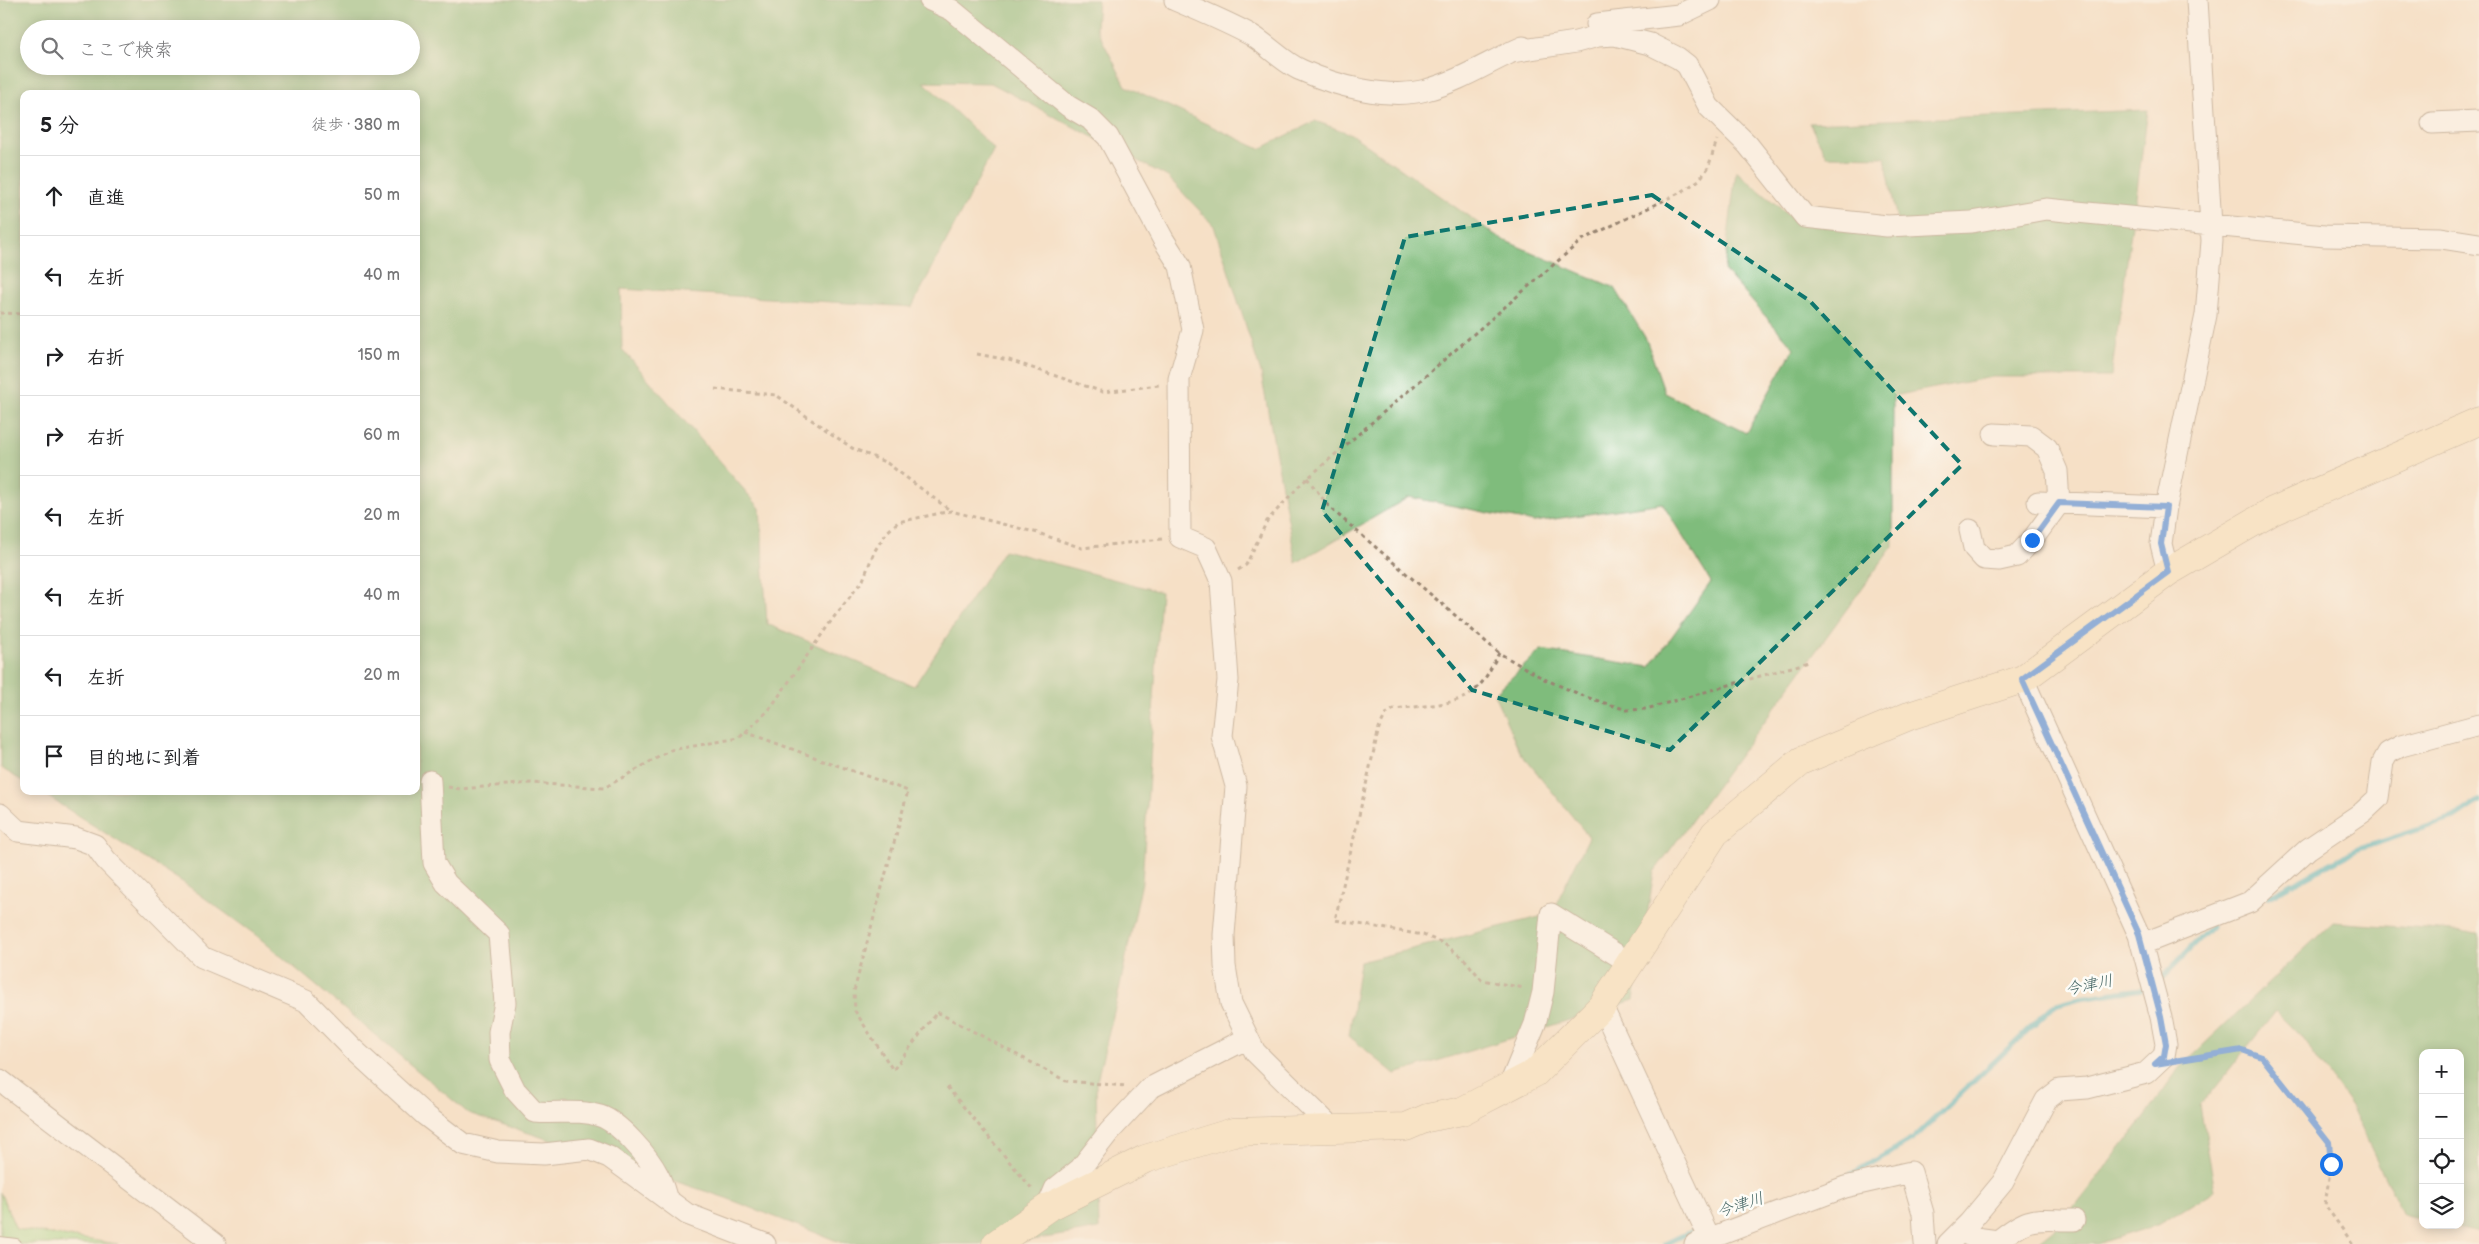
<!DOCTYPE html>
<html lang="ja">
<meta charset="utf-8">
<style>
:root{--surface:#fff;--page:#f2f2f2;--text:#202124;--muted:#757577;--line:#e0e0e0}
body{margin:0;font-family:"Balsamiq Sans","Klee One",sans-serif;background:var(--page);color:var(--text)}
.controls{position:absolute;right:15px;bottom:15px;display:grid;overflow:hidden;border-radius:10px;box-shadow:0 2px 12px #0003}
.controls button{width:45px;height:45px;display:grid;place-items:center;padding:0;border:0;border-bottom:1px solid var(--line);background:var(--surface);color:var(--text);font:25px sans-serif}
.stop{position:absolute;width:15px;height:15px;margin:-11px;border:4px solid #1a73e8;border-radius:50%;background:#fff}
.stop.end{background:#1a73e8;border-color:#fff;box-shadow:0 1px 5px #0008}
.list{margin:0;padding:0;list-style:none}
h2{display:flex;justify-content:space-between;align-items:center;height:65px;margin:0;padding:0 20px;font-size:21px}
h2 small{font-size:16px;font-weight:400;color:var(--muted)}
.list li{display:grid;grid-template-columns:32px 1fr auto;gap:15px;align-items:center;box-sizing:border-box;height:80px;padding:0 20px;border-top:1px solid var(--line)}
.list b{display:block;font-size:19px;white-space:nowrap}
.list em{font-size:16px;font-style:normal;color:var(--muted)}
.icon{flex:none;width:28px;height:28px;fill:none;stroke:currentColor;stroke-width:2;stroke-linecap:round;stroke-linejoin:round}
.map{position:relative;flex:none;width:2479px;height:1244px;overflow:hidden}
.search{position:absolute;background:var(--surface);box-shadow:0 2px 12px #0003;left:20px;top:20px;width:400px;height:55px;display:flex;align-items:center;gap:12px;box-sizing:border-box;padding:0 18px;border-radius:28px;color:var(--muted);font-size:19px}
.panel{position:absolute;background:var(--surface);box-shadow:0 2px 12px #0003;left:20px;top:90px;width:400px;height:705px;border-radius:10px}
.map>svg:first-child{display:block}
.green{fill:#9fdd91;stroke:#6d8458}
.forest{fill:#7fbc7b;stroke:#5d734c;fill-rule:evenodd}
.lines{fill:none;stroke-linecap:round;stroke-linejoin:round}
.stream{stroke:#46b4c2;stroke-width:5.5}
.lane-casing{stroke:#988572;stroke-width:12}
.street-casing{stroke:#988572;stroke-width:23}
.secondary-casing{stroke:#988572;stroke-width:29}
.path{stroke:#988572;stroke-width:3;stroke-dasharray:4 4;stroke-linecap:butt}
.lane{stroke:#fff;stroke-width:10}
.street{stroke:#fff;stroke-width:21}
.secondary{stroke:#fae7c3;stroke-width:28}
.route{stroke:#1a73e8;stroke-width:6}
.marked{fill:none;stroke:#0f766e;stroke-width:4;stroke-dasharray:10 6;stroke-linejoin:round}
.labels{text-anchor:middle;stroke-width:5;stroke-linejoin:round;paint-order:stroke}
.water-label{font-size:16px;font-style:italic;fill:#3f6160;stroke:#fdfcf7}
</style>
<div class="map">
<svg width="2479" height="1244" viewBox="0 0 2479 1244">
<rect width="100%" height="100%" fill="#fdfcf7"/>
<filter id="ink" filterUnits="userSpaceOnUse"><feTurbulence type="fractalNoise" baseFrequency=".02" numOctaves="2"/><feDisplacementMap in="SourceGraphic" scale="10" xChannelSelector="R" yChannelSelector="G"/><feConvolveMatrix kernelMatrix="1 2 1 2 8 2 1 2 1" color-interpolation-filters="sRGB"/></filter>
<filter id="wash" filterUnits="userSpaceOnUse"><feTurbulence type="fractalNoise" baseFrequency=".0096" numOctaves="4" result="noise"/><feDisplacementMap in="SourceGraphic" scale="20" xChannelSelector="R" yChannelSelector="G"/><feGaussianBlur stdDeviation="1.12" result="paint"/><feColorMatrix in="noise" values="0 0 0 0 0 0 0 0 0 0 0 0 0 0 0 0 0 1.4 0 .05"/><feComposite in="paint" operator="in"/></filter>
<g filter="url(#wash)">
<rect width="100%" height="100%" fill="#f6e0c6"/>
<!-- green -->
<path class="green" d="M 0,1192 L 16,1229 L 118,1244 L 0,1244 Z"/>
<!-- forest -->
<path class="forest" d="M 0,0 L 1098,0 L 1096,28 L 1126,86 L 1260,149 L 1315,121 L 1351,134 L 1501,239 L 1615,288 L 1646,339 L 1665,393 L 1746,433 L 1794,348 L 1724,270 L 1736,171 L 1797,222 L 1900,237 L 1885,157 L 1827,156 L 1809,123 L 2148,110 L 2111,377 L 1992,377 L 1893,396 L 1893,546 L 1654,872 L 1634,1000 L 1395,1074 L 1349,1036 L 1360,962 L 1551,914 L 1589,837 L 1520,752 L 1494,694 L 1541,650 L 1650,667 L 1711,582 L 1662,503 L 1534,522 L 1409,497 L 1296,563 L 1261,373 L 1214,226 L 1168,177 L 991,83 L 924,82 L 994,149 L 912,307 L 621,289 L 622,349 L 760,508 L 767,624 L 914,686 L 1004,550 L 1161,592 L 1142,882 L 1116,1004 L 1096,1084 L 1099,1229 L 1008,1244 L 845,1244 L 726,1198 L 468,1113 L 257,936 L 184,883 L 39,791 L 416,791 L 416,94 L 24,94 L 24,782 L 1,768 ZM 29,29 L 411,29 L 411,66 L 29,66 Z
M 2333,922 L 2479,933 L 2479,1232 L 2448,1225 L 2460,1225 L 2460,1053 L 2423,1053 L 2423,1220 L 2403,1215 L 2351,1106 L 2301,1036 L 2276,1011 L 2200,1106 L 2215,1190 L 2160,1224 L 2097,1244 L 2036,1244 L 2060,1225 L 2143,1119 L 2179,1068 Z"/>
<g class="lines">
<!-- stream -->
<path class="stream" d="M 2268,897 L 2356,850 L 2454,818 L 2479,801
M 2157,983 L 2211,927
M 1847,1177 L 1913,1139 L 2054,1005 L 2079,998 L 2150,988
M 1665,1244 L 1686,1234 L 1702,1230"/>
</g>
</g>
<g filter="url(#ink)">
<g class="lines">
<defs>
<path id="lane" d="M 0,1242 L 16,1244"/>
<path id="street" d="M 930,0 L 952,10 L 1068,106 L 1090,119 L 1108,137 L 1163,239 L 1180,266 L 1193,330 L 1179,379 L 1180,537 L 1206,548 L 1221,581 L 1228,680 L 1222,736 L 1236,786 L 1224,935 L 1225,966 L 1231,1003 L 1255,1052 L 1335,1131
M 1175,0 C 1201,11 1227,22 1251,35 C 1268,45 1284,63 1301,70 C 1336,86 1388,100 1426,90 C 1461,81 1490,61 1523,47
M 1597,24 L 1679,15 L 1710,0
M 1511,52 L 1576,42 L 1598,36 L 1615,35 L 1650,44 L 1678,58 L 1687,65 L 1709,107 L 1748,145 L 1805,217 L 1887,226 L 1972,222 L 2046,209 L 2325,236 L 2441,238 L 2479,244
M 2432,123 L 2479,121
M 2038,502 L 2166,507
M 1970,530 L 1974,548 L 1984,559 L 1999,560 L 2017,556 L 2032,540 L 2059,503 L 2057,471 L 2047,448 L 2031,436 L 1994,434
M 2168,572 L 2161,544 L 2166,507 L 2206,315 L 2212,241 L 2197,0
M 430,781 L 434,863 L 446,883 L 499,934 L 505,1003 L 499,1032 L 500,1060 L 515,1090 L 535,1112 C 557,1114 579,1109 600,1116 C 619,1122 649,1157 658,1175 C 662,1182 664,1190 666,1197
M 0,814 L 18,831 L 76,838 L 95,845 L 106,860 L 202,957 L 306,1001 L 352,1048 L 425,1115 L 463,1144 L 498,1152 L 544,1154 L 589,1149 L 609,1157 L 687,1214 L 765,1244
M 2142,944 L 2250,902 L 2308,849 L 2363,812 L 2378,798 L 2383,762 L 2388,753 L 2401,746 L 2479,725
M 1602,1006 L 1709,1237
M 0,1080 L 215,1244
M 1509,1087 L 1535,1024 L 1543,992 L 1551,914 L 1630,963
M 1047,1208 L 1055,1189 L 1080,1169 L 1109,1132 L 1150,1088 L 1248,1038
M 1961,1231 L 1975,1238 L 1998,1241 C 2031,1214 2034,1220 2074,1220
M 1695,1244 L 1845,1187 L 1911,1172 L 1923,1213 L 1925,1244
M 1948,1244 L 1969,1223 L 2003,1182 L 2046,1100 L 2059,1090 L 2087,1088 L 2146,1073 L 2164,1056 L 2166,1044 L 2161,1017 L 2139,935 L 2023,679"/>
<path id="secondary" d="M 996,1244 L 1047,1208 L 1145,1159 L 1233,1132 L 1406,1127 L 1427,1118 L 1462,1111 L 1535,1073 L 1602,1006 L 1715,833 L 1801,761 L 1909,716 L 2023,679 L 2168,572 L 2273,511 L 2479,421"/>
</defs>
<!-- lane casing -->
<use href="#lane" class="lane-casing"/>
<!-- street casing -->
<use href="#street" class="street-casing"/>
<!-- secondary casing -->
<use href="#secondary" class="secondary-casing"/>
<!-- path -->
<path class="path" d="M 0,313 L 24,314
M 977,354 L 1009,360 L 1103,392 L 1159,385
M 715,389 L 776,395 L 852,448 L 887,463 L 951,511
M 1307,478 L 1330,508 L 1499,653 L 1544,679 L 1586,697 L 1627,710 L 1646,709 L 1809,662
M 1238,570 L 1246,565 L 1267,521 L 1301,484 L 1582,240 L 1683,191 L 1699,180 L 1708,168 L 1717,140
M 1499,653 C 1492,666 1485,682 1473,692 C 1457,706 1415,706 1394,709 L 1386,714 L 1379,728 L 1335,920 L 1423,935 L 1443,943 L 1465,960 L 1482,980 L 1524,988
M 745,732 L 908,791 L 854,991 L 855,1011 L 893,1070 L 937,1012 L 1066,1081 L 1126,1086
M 448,787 L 460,789 L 531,783 L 604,788 L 671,750 L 739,738 L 769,710 L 834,617 L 863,580 L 874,552 L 886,533 L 898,522 L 951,511 L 1038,533 L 1082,548 L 1162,539
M 2183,1060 L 2242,1050 L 2262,1057 L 2329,1142 L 2331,1164 L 2325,1205 L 2353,1244
M 947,1087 L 1033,1190"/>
<!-- lane -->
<use href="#lane" class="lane"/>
<!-- street -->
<use href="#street" class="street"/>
<!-- secondary -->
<use href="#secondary" class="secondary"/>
</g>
</g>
<g class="lines" filter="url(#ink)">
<!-- route -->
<path class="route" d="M 2032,540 L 2059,503 L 2166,507 L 2161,544 L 2168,572 L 2022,679 L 2139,934 L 2161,1017 L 2166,1044 L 2164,1056 L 2155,1064 L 2242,1050 L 2262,1057 L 2329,1142 L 2331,1164"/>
</g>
<!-- marked area -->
<path d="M0 0H2479V1244H0ZM 1652,195 L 1810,301 L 1962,465 L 1670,750 L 1472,690 L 1322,511 L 1405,237 Z" fill="#f6e0c6" fill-opacity=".55" fill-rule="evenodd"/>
<path class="marked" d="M 1652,195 L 1810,301 L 1962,465 L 1670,750 L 1472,690 L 1322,511 L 1405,237 Z"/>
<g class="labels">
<!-- water labels -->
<g class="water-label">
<text transform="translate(2089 984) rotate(-11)" y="6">今津川</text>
<text transform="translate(1740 1204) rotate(-18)" y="6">今津川</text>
</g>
</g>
</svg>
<div class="controls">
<button>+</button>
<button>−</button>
<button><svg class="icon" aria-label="locate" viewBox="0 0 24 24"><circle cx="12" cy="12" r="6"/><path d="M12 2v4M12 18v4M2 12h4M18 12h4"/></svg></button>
<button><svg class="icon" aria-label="layers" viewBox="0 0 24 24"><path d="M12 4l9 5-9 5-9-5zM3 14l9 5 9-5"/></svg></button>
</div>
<div class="stop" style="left:2331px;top:1164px"></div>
<div class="stop end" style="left:2032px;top:540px"></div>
<div class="search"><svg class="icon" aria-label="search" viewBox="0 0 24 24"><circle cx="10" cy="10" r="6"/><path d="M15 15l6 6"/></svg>ここで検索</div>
<section class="panel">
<h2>5 分<small>徒歩 · 380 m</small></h2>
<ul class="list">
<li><svg class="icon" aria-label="ahead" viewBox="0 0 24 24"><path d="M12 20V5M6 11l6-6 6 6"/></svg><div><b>直進</b></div><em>50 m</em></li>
<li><svg class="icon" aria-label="left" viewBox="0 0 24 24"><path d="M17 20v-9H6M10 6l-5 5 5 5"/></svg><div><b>左折</b></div><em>40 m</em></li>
<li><svg class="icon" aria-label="right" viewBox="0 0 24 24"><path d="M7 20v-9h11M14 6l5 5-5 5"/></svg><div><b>右折</b></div><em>150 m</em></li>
<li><svg class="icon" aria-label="right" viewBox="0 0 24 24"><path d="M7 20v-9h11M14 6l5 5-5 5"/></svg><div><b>右折</b></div><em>60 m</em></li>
<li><svg class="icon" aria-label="left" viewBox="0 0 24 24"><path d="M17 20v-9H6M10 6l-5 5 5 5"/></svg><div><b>左折</b></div><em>20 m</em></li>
<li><svg class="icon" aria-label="left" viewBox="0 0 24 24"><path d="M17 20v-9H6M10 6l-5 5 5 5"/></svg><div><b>左折</b></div><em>40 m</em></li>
<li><svg class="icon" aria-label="left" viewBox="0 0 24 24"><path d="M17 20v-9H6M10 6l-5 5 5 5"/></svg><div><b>左折</b></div><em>20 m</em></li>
<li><svg class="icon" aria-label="arrive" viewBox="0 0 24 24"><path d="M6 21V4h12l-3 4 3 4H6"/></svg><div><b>目的地に到着</b></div></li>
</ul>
</section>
</div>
